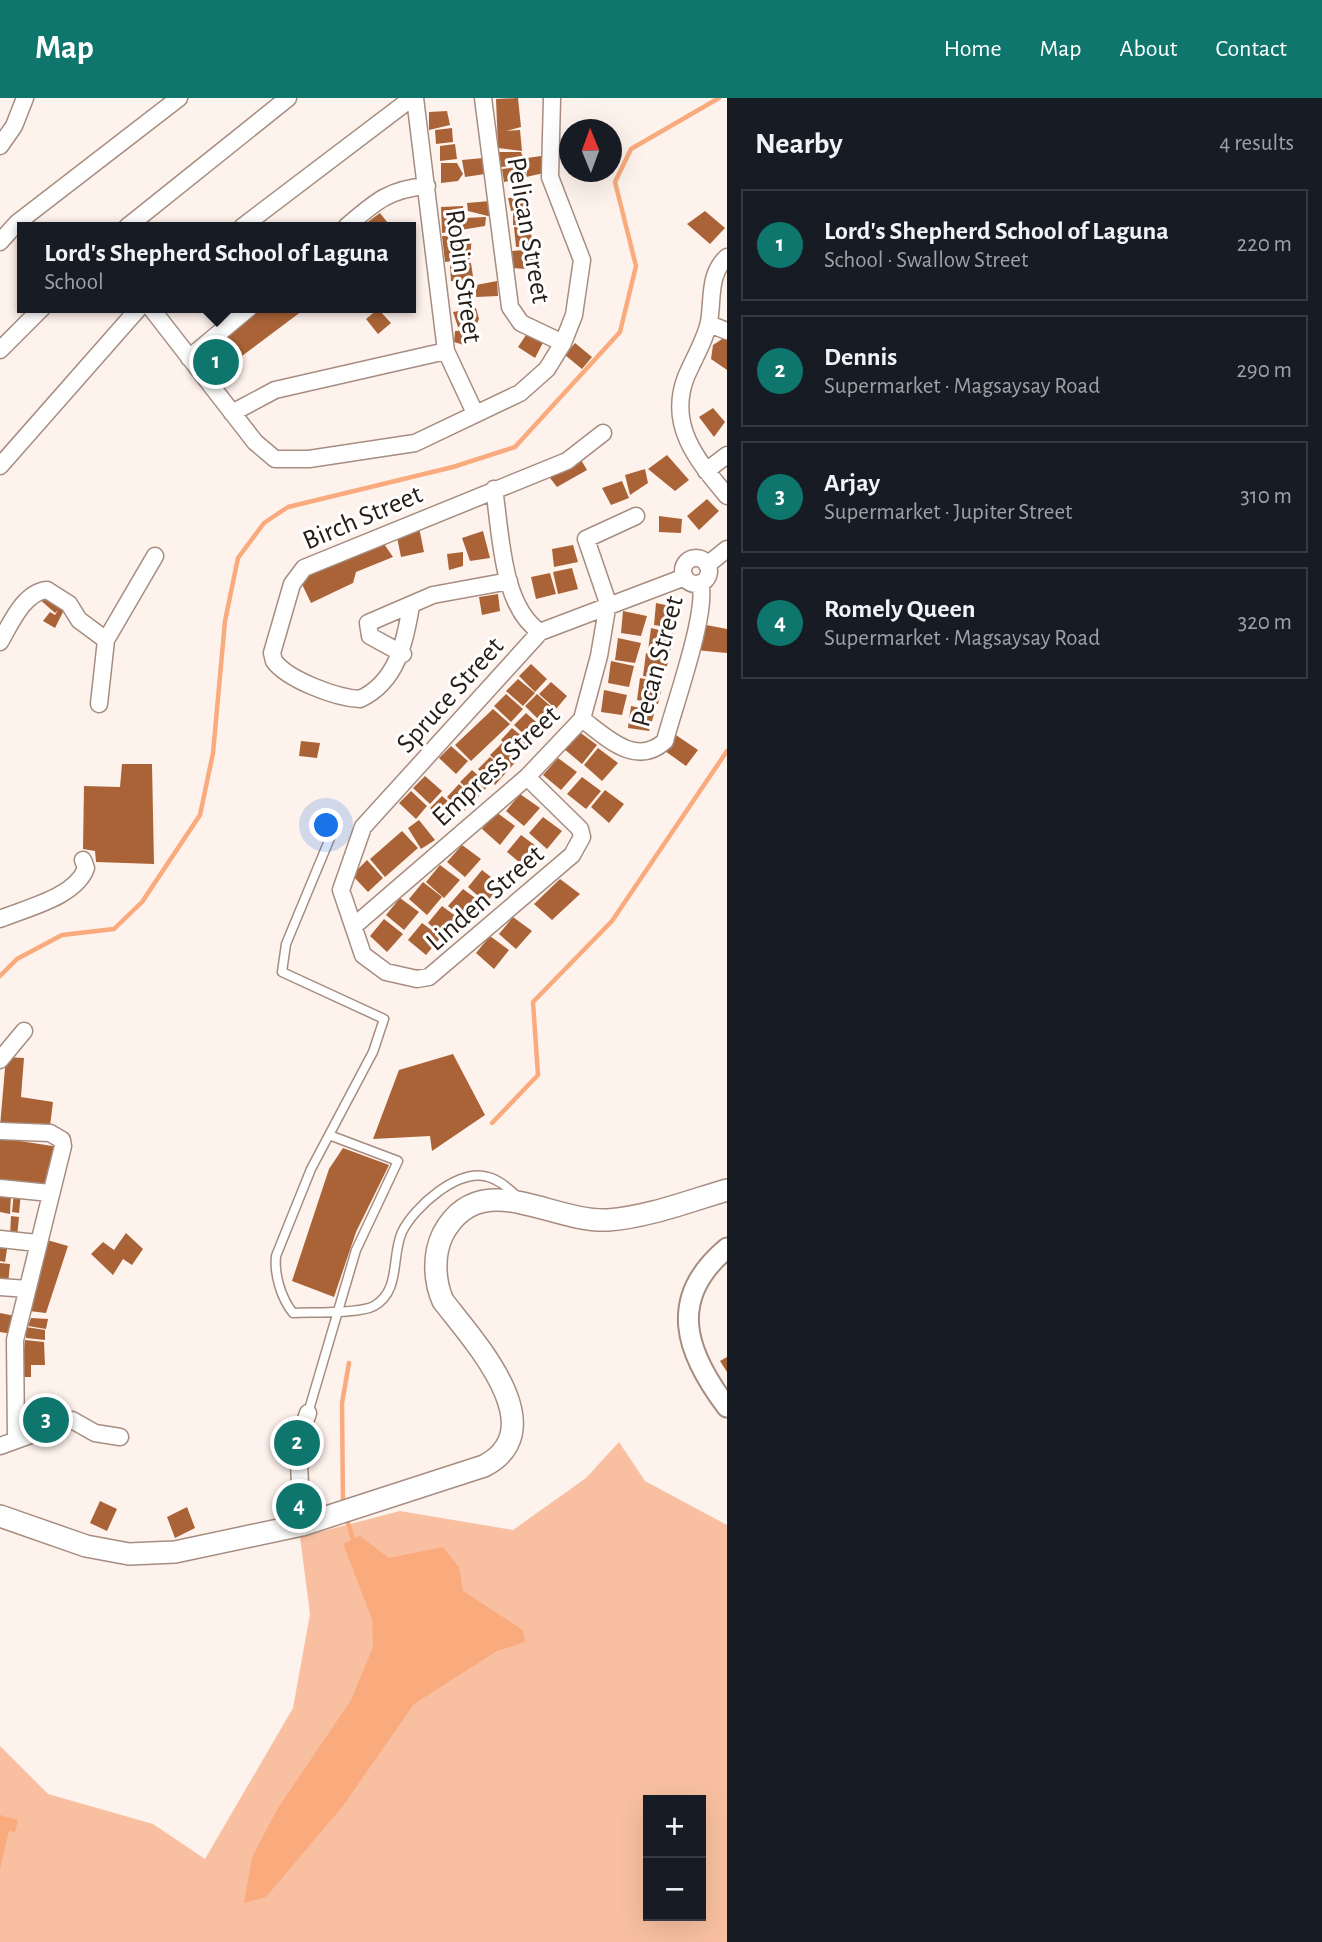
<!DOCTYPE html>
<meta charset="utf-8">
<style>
:root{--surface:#171b24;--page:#20242c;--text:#f1f3f6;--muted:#9ea1a6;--line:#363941;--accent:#0f766e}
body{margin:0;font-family:"Alegreya Sans",sans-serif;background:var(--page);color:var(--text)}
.controls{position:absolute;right:21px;bottom:21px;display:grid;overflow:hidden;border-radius:0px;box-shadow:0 7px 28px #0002}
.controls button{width:63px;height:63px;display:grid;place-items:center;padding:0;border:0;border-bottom:2px solid var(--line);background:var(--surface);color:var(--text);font:35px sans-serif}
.compass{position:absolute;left:559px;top:21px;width:63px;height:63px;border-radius:50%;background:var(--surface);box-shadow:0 7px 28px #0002;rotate:359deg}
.you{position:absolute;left:327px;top:728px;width:24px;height:24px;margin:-18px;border:5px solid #fff;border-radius:50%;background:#1a73e8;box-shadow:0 0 0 10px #1a73e833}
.badge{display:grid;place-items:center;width:46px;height:46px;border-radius:50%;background:var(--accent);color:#fff;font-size:23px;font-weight:700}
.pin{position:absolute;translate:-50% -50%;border:4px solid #fff;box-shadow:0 2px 7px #0006}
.popup{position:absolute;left:17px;top:124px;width:399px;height:91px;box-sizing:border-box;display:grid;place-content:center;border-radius:0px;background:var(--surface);filter:drop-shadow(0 2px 5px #0005);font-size:23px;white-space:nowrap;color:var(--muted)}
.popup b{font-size:26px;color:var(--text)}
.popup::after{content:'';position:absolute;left:50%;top:100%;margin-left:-14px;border:14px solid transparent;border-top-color:var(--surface)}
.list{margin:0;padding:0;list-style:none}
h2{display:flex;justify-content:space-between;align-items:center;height:91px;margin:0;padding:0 28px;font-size:30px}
h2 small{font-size:23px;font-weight:400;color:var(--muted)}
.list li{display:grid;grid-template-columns:46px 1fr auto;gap:21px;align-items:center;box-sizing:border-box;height:112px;margin:0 14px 14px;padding:0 14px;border:2px solid var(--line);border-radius:0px}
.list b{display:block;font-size:26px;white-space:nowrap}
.list p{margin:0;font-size:23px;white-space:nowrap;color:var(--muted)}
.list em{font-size:23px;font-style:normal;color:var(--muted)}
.map{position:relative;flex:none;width:727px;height:1844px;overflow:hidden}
header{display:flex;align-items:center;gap:42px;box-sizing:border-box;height:98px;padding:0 35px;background:var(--accent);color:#fff}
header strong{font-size:33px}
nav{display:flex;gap:38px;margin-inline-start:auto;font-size:24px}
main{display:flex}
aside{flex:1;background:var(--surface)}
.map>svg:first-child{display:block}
.green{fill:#f8c0a1;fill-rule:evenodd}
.water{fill:#f9ab7e}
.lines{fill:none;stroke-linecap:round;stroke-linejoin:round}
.stream{stroke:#f9ab7e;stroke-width:4.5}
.building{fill:#aa6337}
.service-casing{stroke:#a68d80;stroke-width:11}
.minor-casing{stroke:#a68d80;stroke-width:19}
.tertiary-casing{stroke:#a68d80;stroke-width:23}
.secondary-casing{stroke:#a68d80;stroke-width:24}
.service{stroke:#fff;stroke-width:8}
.minor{stroke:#fff;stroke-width:16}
.tertiary{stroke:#fff;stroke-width:19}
.secondary{stroke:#fff;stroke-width:21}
.labels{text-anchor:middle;stroke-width:6;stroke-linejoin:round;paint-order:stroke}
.street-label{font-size:28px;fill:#261d17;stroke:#fff}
</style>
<header>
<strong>Map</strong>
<nav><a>Home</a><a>Map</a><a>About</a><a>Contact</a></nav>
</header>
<main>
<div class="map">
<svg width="727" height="1844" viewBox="0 0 727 1844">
<rect width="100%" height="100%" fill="#fef2ec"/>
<!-- green -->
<path class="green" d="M 619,1344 L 645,1383 L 727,1427 L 727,1844 L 0,1844 L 0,1648 L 48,1696 L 153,1726 L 205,1761 L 293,1610 L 310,1516 L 300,1439 L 400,1413 L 513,1432 L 586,1380 ZM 648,1702 L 701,1702 L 701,1818 L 648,1818 Z"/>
<!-- water -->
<path class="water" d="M 360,1438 L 389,1460 L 443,1449 L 459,1469 L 463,1493 L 523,1532 L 525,1544 L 497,1553 L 414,1606 L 343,1708 L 266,1799 L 244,1805 L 252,1759 L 278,1710 L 351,1602 L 373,1549 L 372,1521 L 343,1446 Z
M 0,1717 L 18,1722 L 15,1734 L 9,1733 L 0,1771 Z"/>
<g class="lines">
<!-- stream -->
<path class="stream" d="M 0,878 L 17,861 L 62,837 L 114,831 L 142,804 L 200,717 L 213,655 L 225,523 L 238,460 L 264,425 L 288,409 L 453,369 L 515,349 L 620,234 L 636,168 L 615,84 L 631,51 L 719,0
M 492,1025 L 538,977 L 533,904 L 612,823 L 727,653
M 343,1407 L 342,1305 L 349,1265
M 346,1419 L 354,1444"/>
</g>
<!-- building -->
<path class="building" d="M 518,0 L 521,29 L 506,33 L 520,32 L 522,53 L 498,50 L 496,1 Z
M 447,13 L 450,27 L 429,32 L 429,14 Z
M 452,30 L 453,44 L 436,46 L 435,32 Z
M 455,46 L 457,61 L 440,63 L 440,48 Z
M 499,54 L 521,54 L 526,66 L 501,69 Z
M 541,58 L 544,75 L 504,84 L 502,71 L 524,68 L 527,77 L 527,60 Z
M 483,60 L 485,76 L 465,79 L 462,62 Z
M 441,65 L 457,65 L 463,76 L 458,83 L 441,85 Z
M 527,99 L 529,108 L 511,113 L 508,100 Z
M 490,103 L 492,119 L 468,113 L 467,105 Z
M 463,108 L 464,120 L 486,119 L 485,128 L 442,135 L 441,109 Z
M 705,113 L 725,130 L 710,146 L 687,126 Z
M 380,115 L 391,129 L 361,129 Z
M 513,115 L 524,115 L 530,122 L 529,129 L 513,127 Z
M 514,129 L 529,129 L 534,147 L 516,149 Z
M 442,138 L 472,138 L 470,161 L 445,164 Z
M 535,151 L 538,162 L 525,171 L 513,170 L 512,153 Z
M 471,165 L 474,185 L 451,183 L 450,167 Z
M 497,183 L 498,198 L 476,199 L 476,187 Z
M 254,210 L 306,210 L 234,264 L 215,239 Z
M 476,210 L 479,221 L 475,230 L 458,229 L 453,214 Z
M 378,211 L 391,225 L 378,236 L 366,221 Z
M 472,232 L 475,241 L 464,247 L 454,244 L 455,233 Z
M 528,234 L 545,241 L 535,260 L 518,249 Z
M 722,241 L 727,241 L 727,272 L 711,261 L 713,247 Z
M 575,245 L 592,259 L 582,271 L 565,257 Z
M 217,250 L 231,270 L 217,282 L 200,261 Z
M 713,310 L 725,324 L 714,339 L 699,319 Z
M 667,357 L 689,382 L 675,393 L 648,371 Z
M 580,360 L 587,372 L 557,389 L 547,376 Z
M 645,371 L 648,385 L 630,397 L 625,377 Z
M 622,383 L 629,400 L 611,407 L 602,390 Z
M 707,401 L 719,413 L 699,432 L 687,418 Z
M 659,418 L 682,421 L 681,435 L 659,434 Z
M 419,429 L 424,454 L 401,459 L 396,434 Z
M 483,433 L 490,460 L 470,463 L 462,440 Z
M 380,440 L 393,459 L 356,474 L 353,485 L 311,505 L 300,482 L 345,455 Z
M 573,447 L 578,464 L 554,469 L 552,451 Z
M 463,454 L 463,468 L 449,472 L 447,456 Z
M 572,470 L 578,491 L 558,496 L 553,474 Z
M 550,475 L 556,496 L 536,501 L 531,479 Z
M 46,492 L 66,508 L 55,530 L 43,523 L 50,514 L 55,517 L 58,512 L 55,515 L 37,499 Z
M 498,496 L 500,513 L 482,517 L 479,499 Z
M 656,505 L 680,510 L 674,530 L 654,527 Z
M 623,513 L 647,518 L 641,538 L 621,535 Z
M 701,526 L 727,531 L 727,555 L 695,552 Z
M 651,530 L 675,536 L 669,556 L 648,553 Z
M 618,540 L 641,545 L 635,565 L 615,562 Z
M 646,555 L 669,561 L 663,581 L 643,578 Z
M 611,563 L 634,568 L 629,589 L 608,585 Z
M 531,566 L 547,581 L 535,594 L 519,578 Z
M 640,580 L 663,585 L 658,606 L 637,602 Z
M 518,581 L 535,595 L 523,608 L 506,593 Z
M 551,584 L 567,598 L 556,611 L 539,596 Z
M 604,592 L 627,597 L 622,617 L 601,614 Z
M 506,596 L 523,611 L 511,624 L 494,608 Z
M 537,596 L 554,611 L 541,624 L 525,608 Z
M 631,608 L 655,613 L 649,633 L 628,630 Z
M 493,611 L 510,626 L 471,663 L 455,647 Z
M 526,615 L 543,630 L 530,642 L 514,627 Z
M 512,630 L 529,644 L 517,657 L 501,642 Z
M 578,633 L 597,647 L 582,666 L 563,650 Z
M 676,637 L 698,652 L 686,668 L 665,653 Z
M 301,643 L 320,645 L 317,660 L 299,658 Z
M 502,645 L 519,660 L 495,687 L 478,671 L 490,659 L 504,670 L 490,657 Z
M 451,648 L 468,663 L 456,676 L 439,660 Z
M 598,650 L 618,665 L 602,683 L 584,667 Z
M 558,660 L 577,674 L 561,692 L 543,677 Z
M 122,666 L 152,666 L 154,766 L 96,764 L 95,753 L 83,751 L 84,688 L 120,689 Z
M 472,672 L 489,687 L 477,700 L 460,684 Z
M 425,678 L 442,693 L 430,706 L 413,690 Z
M 582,679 L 601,693 L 586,711 L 567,696 Z
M 459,686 L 475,701 L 463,714 L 447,699 Z
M 605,692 L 624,706 L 609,725 L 591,709 Z
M 411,693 L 427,708 L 416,721 L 399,705 Z
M 520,696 L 540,710 L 524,728 L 506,713 Z
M 442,698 L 459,713 L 447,726 L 430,710 Z
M 496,714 L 515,728 L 500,747 L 482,731 Z
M 543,719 L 562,733 L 547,751 L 529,735 Z
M 419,722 L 435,742 L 421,751 L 408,730 Z
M 402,733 L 418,750 L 385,779 L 370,761 Z
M 521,737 L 540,751 L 525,769 L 507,754 Z
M 462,747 L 481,761 L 465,779 L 447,764 Z
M 367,762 L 383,780 L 368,794 L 352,777 Z
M 440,767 L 460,782 L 444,800 L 426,784 Z
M 482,772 L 501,787 L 486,805 L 468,789 Z
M 560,781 L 580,796 L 552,822 L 534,806 Z
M 423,784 L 442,799 L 427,817 L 409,801 Z
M 463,791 L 482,805 L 466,823 L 448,808 Z
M 400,800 L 419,814 L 404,832 L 386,817 Z
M 442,808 L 461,822 L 446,841 L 428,825 Z
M 513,819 L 532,833 L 516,851 L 499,836 Z
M 384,821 L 403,836 L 387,854 L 370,838 Z
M 422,825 L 441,839 L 426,857 L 408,842 Z
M 490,838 L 509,852 L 494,871 L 476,855 Z
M 453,956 L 485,1017 L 432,1053 L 430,1038 L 373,1041 L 399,972 Z
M 6,959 L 24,960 L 21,999 L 53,1004 L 50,1028 L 0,1028 Z
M 0,1040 L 59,1049 L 45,1093 L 0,1088 Z
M 343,1050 L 389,1067 L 356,1134 L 334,1199 L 292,1183 L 329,1071 Z
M 14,1094 L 21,1095 L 19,1115 L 12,1114 Z
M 0,1096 L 11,1097 L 10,1116 L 0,1114 Z
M 11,1118 L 19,1119 L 17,1139 L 10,1138 Z
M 126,1135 L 143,1151 L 132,1167 L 123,1161 L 113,1177 L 91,1156 L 103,1144 L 114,1152 Z
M 47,1142 L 68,1148 L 46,1215 L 29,1213 Z
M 0,1145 L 8,1145 L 5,1164 L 0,1163 Z
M 0,1165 L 10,1166 L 8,1186 L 0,1185 Z
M 0,1215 L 15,1218 L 12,1236 L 0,1234 Z
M 31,1220 L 48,1221 L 46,1231 L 28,1228 Z
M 26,1229 L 45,1232 L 45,1242 L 26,1240 Z
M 25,1242 L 44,1244 L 45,1267 L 31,1267 L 31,1279 L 21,1279 Z
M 727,1259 L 727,1274 L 720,1263 Z
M 100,1403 L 117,1411 L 107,1433 L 90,1425 Z
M 187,1409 L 195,1430 L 175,1440 L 167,1419 Z"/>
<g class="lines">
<defs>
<path id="service" d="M 335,728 L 286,846 L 282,874 L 384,921 L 373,954 L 311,1071 L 276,1158 C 274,1176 281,1200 293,1215 C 311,1214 360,1216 374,1208 C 401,1193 391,1158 402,1134 C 414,1109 458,1070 488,1079 C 500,1082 510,1092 519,1100
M 308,1315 L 356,1152 L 398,1063 L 329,1037"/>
<path id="minor" d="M 415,0 L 446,253 L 475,315
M 483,0 L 510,209 L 521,225 L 563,245
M 0,48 L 14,28 L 25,0
M 127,129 L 288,0
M 242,129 L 412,0
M 346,129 C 374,105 388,91 427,88
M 0,144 L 17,125 L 179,0
M 727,159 C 708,176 713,202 709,224 C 705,243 693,262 686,279 C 667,328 698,363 727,398
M 151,210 L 255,344 L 275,361 L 309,361 L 415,345 L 520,295 L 547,271 L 563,245 L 574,217 L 582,162 L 550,79 L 552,0
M 709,226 L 727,233
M 0,252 L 42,210
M 189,260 L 249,210
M 232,315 L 275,292 L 446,253
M 0,368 L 139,210
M 706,373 L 727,357
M 494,391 C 501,434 501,508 540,534
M683 473a13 13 0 1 1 26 0a13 13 0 1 1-26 0Z
M 707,467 L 727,451
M 411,508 C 405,544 397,584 360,601 C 337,600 288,582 274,563 L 272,555 L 292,486 L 304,470 L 567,363 L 603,335
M 0,544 C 11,525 24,494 47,492 L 69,506 L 79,522 L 106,542 L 155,458
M 403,556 L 370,538 L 368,525 L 433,497 L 509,483
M 99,606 L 106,542
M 582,621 C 606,639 636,670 665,643 C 673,611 709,512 700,485
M 527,679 L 580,731 L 582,739 L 572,757 L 429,879 L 417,881 L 386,874 L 363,857 L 341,792 L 363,729 L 540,534 L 685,479
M 0,821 C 26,810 76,799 86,770 L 83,762
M 354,828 L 527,679 L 582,621 L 599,558 L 608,505 L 586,441 L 636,418
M 0,962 L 24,933
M 0,1033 L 50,1035 L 62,1042 L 63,1048 L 15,1242 L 16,1341
M 0,1090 L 50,1095
M 0,1141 L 37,1145
M 0,1189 L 27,1191
M 0,1348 L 72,1322 L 95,1335 L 120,1339
M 302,1427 L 298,1345 L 308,1315"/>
<path id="tertiary" d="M 727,1150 C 666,1201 686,1255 727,1309"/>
<path id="secondary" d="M 0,1418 L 86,1448 L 129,1456 L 175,1454 L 302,1427 L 484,1368 C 555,1331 474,1243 443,1203 C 434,1183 433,1156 443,1136 C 480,1067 551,1125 608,1122 C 648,1119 689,1103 727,1092"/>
</defs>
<!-- service casing -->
<use href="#service" class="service-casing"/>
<!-- minor casing -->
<use href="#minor" class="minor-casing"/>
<!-- tertiary casing -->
<use href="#tertiary" class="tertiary-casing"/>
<!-- secondary casing -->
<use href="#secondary" class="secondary-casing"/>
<!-- service -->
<use href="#service" class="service"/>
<!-- minor -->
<use href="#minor" class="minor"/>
<!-- tertiary -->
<use href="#tertiary" class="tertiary"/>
<!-- secondary -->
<use href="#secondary" class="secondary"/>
</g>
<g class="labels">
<!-- street labels -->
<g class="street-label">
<text transform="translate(530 132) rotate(80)" y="10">Pelican Street</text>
<text transform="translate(465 178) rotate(82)" y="10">Robin Street</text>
<text transform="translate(362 418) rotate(-23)" y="10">Birch Street</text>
<text transform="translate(656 563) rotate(-75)" y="10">Pecan Street</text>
<text transform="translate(449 596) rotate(-48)" y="10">Spruce Street</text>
<text transform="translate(495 667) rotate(-43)" y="10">Empress Street</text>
<text transform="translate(484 799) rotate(-41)" y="10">Linden Street</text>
</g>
</g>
</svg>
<div class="controls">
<button>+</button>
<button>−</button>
</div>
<svg class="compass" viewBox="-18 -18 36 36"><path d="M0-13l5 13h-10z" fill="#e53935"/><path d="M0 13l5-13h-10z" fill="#9ea1a6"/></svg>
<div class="you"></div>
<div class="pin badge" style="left:216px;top:264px">1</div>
<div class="popup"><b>Lord's Shepherd School of Laguna</b>School</div>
<div class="pin badge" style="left:297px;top:1345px">2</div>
<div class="pin badge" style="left:46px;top:1322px">3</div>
<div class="pin badge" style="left:299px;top:1408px">4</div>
</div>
<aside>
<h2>Nearby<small>4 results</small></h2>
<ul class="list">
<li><span class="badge">1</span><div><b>Lord's Shepherd School of Laguna</b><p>School · Swallow Street</p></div><em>220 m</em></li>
<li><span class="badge">2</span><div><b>Dennis</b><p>Supermarket · Magsaysay Road</p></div><em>290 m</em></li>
<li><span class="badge">3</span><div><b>Arjay</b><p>Supermarket · Jupiter Street</p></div><em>310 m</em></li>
<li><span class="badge">4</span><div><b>Romely Queen</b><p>Supermarket · Magsaysay Road</p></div><em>320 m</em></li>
</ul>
</aside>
</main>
